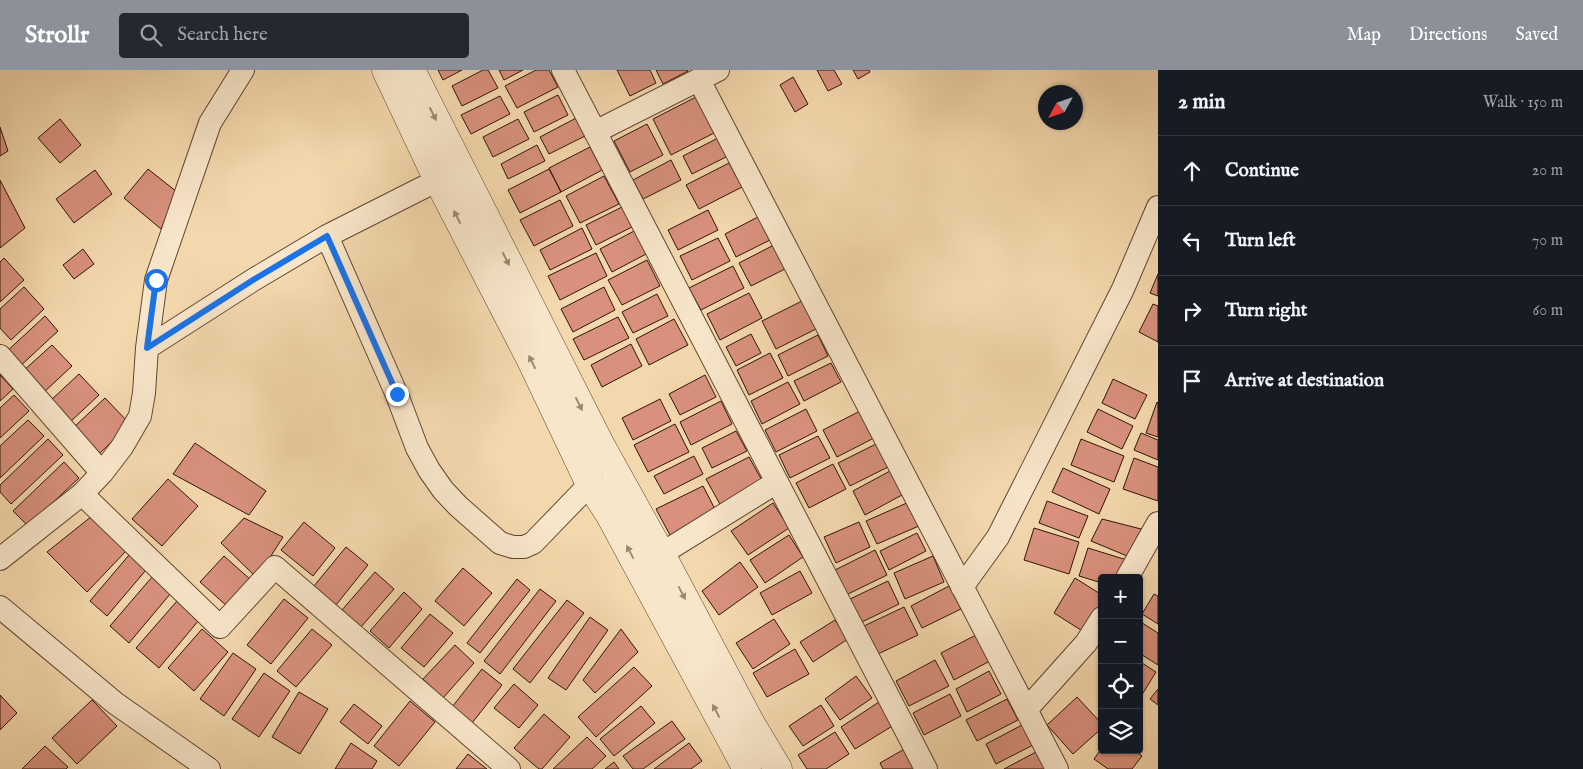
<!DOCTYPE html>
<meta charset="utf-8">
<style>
:root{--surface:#171b24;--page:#242831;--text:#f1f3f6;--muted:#9ea1a6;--line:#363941;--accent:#8c9099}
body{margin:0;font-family:"IM FELL English",serif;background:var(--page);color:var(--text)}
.controls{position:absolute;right:15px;bottom:15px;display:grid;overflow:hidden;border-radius:5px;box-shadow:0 1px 4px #0004}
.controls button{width:45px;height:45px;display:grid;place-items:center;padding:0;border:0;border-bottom:1px solid var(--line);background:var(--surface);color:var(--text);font:25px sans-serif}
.compass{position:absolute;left:1038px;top:15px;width:45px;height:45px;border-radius:50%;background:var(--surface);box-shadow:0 1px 4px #0004;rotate:230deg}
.stop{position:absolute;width:15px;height:15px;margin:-11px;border:4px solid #1a73e8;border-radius:50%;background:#fff}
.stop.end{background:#1a73e8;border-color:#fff;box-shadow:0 1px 5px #0008}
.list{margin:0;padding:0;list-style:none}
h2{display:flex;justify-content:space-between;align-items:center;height:65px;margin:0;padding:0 20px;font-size:21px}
h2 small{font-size:16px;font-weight:400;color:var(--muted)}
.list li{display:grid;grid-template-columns:32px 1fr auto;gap:15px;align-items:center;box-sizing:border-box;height:70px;padding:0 20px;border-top:1px solid var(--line)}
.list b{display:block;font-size:19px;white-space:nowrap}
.list em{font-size:16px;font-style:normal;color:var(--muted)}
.icon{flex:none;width:28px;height:28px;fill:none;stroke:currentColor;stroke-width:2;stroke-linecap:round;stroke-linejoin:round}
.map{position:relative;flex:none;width:1158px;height:699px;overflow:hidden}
header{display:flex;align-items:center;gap:30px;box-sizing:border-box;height:70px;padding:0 25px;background:var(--accent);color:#fff}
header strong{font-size:24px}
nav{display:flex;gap:28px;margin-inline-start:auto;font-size:18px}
.search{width:350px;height:45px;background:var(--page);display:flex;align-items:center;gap:12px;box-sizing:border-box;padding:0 18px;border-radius:5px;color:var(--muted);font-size:19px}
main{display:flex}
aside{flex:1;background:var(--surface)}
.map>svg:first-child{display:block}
.building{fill:#d9917d;stroke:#2f1508}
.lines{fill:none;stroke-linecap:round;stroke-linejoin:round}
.minor-casing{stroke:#604631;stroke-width:24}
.tertiary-casing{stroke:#604631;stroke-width:29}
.minor{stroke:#f8e6ca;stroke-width:22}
.tertiary{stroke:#f8e6ca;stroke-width:28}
.oneway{fill:#9e8873}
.route{stroke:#1a73e8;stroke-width:6}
</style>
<header>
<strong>Strollr</strong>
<div class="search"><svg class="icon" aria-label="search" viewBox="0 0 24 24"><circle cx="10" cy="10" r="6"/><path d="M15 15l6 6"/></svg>Search here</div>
<nav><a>Map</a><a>Directions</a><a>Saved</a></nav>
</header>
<main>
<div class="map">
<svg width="1158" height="699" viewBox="0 0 1158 699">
<rect width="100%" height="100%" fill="#f4d8ad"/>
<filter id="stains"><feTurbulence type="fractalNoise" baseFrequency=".004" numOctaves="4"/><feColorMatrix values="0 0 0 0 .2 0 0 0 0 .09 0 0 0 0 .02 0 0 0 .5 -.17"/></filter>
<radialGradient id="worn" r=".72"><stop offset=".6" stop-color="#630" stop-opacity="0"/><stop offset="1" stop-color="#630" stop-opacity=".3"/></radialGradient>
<!-- building -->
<path class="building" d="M 438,0 L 462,0 L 443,10 Z
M 483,0 L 488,0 L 498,18 L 462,36 L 452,16 Z
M 499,0 L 523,0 L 504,10 Z
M 536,0 L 549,0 L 558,17 L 517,38 L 505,16 Z
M 617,0 L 650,0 L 656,13 L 630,26 Z
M 656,0 L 688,0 L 688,1 L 663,14 Z
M 817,0 L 834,0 L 842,14 L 828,21 Z
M 853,0 L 869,0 L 870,2 L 858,9 Z
M 793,7 L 808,34 L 795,42 L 780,15 Z
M 558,25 L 568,45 L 534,62 L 524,42 Z
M 500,26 L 510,44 L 471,64 L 461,45 Z
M 696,27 L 714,63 L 671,85 L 653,49 Z
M 580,46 L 589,64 L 549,84 L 540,67 Z
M 60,49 L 81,75 L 60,93 L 38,68 Z
M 518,49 L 529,69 L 493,87 L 483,67 Z
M 647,54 L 663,85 L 630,102 L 614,71 Z
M 0,57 L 8,81 L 0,86 Z
M 718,68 L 728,86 L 692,104 L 683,86 Z
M 537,75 L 545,91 L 508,109 L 501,94 Z
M 590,77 L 602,100 L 561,122 L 549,98 Z
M 671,90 L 681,110 L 643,129 L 633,110 Z
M 729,93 L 742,117 L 699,139 L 686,115 Z
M 148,99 L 177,122 L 161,159 L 124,128 Z
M 549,99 L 561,122 L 520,143 L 508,120 Z
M 95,100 L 112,124 L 74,153 L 56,129 Z
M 604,106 L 619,134 L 580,153 L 566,126 Z
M 0,110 L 25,158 L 0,178 Z
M 560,130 L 573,156 L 534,176 L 520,150 Z
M 622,137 L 632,157 L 596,175 L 586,155 Z
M 708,140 L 718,160 L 678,180 L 668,160 Z
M 758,147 L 770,170 L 736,187 L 725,164 Z
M 582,158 L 592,179 L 550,200 L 540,180 Z
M 636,160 L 648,183 L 612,202 L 600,179 Z
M 718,168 L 730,191 L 692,210 L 680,186 Z
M 774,175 L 787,198 L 751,216 L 739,193 Z
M 83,179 L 94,194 L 74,209 L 63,195 Z
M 596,183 L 607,206 L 560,230 L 548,206 Z
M 4,188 L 24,210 L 0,232 L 0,192 Z
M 647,190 L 660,216 L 622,235 L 608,210 Z
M 733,196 L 744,218 L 701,240 L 689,218 Z
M 1158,204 L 1158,226 L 1150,223 Z
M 24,217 L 44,239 L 11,270 L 0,258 L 0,239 Z
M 604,217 L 615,240 L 573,262 L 561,239 Z
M 749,223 L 762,248 L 720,270 L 707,244 Z
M 657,224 L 668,246 L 633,263 L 622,242 Z
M 802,231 L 816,259 L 776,279 L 762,251 Z
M 1153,234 L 1158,236 L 1158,272 L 1139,262 Z
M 45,246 L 58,261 L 17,299 L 4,284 Z
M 618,247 L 629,268 L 584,290 L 573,269 Z
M 674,249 L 688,275 L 649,295 L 636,269 Z
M 751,264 L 761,283 L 736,296 L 726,277 Z
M 818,265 L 828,286 L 788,306 L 778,285 Z
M 631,274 L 642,296 L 602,317 L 591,295 Z
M 52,275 L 72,296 L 42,324 L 22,302 Z
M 770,283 L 783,308 L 749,325 L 737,300 Z
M 831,293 L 841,312 L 804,331 L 794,311 Z
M 79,304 L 99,325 L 69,353 L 49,332 Z
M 0,305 L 13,319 L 0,331 Z
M 705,305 L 716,327 L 680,345 L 669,324 Z
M 1113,309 L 1147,325 L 1135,349 L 1102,333 Z
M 788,312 L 800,334 L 762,354 L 751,331 Z
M 14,325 L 29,341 L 0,368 L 0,338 Z
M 105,328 L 130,354 L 99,384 L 74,357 Z
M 660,329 L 671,351 L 633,370 L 622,348 Z
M 721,331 L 732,354 L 691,375 L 680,352 Z
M 1157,332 L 1158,333 L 1158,367 L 1146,363 Z
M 806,339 L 817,361 L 776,382 L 765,360 Z
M 1098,339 L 1133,356 L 1122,379 L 1087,362 Z
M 862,340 L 876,367 L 837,387 L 823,360 Z
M 28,350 L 44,366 L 0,408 L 0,376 Z
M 675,354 L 689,382 L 648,402 L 634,375 Z
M 736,361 L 747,381 L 712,398 L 702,378 Z
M 1141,363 L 1158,370 L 1158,390 L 1134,380 Z
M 818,366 L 830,388 L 790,408 L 779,385 Z
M 48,369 L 63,385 L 11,434 L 0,422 L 0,415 Z
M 1081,369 L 1124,386 L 1114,412 L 1071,395 Z
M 195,373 L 266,421 L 249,445 L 173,404 Z
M 876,374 L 888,397 L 850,416 L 838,393 Z
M 694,386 L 703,404 L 664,424 L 654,406 Z
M 749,387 L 764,414 L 721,436 L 706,409 Z
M 1134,388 L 1158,397 L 1158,431 L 1123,419 Z
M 64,392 L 79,408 L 28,456 L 13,441 Z
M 833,394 L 846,419 L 809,438 L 796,413 Z
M 1063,398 L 1110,419 L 1099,444 L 1052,422 Z
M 890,401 L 902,425 L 865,445 L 853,421 Z
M 168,409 L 198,436 L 162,476 L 132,449 Z
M 703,416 L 717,443 L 671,467 L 656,439 Z
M 1047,431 L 1088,446 L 1079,468 L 1039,453 Z
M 909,432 L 919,456 L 877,474 L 866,451 Z
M 773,433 L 789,458 L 748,485 L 731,461 Z
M 92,446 L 127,480 L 87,522 L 47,482 Z
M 244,448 L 283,467 L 257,508 L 221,473 Z
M 1102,449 L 1149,461 L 1132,488 L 1091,471 Z
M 304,452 L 335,478 L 313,506 L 281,480 Z
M 859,452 L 870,477 L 836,493 L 824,467 Z
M 1034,458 L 1079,472 L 1069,504 L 1024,490 Z
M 917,463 L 926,481 L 889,500 L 880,481 Z
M 789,465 L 803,487 L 765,513 L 750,490 Z
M 346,477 L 368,495 L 336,535 L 314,516 Z
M 1088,478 L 1127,490 L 1122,508 L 1102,508 L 1102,513 L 1079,506 Z
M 875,480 L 887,505 L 846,525 L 833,501 Z
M 129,485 L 146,500 L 107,546 L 90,531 Z
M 224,486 L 252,511 L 228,537 L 200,512 Z
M 933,486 L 944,512 L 905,529 L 894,503 Z
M 740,492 L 758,517 L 719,545 L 702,521 Z
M 463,498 L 492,523 L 464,556 L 435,531 Z
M 800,501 L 812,523 L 772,545 L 760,523 Z
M 375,502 L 394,519 L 361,557 L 342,540 Z
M 152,507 L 171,523 L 129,573 L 110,556 Z
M 1075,508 L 1102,525 L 1102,533 L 1084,562 L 1054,543 Z
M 517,509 L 530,520 L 480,583 L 467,573 Z
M 888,511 L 899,534 L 862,552 L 850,529 Z
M 949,516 L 961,539 L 922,558 L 911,536 Z
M 540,519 L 556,531 L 500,604 L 484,591 Z
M 404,522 L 422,539 L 389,578 L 370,561 Z
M 1154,524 L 1158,526 L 1158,554 L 1142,544 Z
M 284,529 L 308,548 L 271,594 L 247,575 Z
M 567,530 L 584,543 L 530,613 L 513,599 Z
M 177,531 L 199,550 L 159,598 L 136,578 Z
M 904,537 L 918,565 L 878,584 L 864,556 Z
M 430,544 L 453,563 L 424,597 L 401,578 Z
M 590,547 L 608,560 L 566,620 L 548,608 Z
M 774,549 L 790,574 L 753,599 L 736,573 Z
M 835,550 L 848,569 L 813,592 L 800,572 Z
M 1139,551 L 1158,563 L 1158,595 L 1139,583 Z
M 202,559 L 228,582 L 194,621 L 168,598 Z
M 312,559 L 332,575 L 296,617 L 277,601 Z
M 621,559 L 638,582 L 595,623 L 583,610 Z
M 976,565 L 990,591 L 954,610 L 941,583 Z
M 455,575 L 474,593 L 443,628 L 423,609 Z
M 795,579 L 809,604 L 767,627 L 753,603 Z
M 233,583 L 256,599 L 224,646 L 200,629 Z
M 935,590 L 949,616 L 909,636 L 896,611 Z
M 1139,591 L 1156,602 L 1140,628 L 1139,628 Z
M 634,597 L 652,616 L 596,667 L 578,647 Z
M 482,599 L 502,615 L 472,653 L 452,637 Z
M 989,601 L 1001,624 L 967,642 L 956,619 Z
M 264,603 L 290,621 L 259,667 L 232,649 Z
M 856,606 L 872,628 L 840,650 L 825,629 Z
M 514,614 L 538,635 L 519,658 L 494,638 Z
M 1158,619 L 1158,635 L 1150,629 Z
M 299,622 L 328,639 L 300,684 L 272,667 Z
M 950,624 L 961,646 L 924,665 L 913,643 Z
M 0,625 L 17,643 L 0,660 Z
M 1077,627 L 1102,654 L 1102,658 L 1073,684 L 1047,655 Z
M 1007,629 L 1018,650 L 977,671 L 966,650 Z
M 92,630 L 117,656 L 77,694 L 52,668 Z
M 410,631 L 435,652 L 399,696 L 374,676 Z
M 879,632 L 894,655 L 855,679 L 841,657 Z
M 354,634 L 382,656 L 368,674 L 340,652 Z
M 821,635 L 834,656 L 803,676 L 789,656 Z
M 641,636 L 655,653 L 614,686 L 600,669 Z
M 544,644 L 570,667 L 542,699 L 539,699 L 514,678 Z
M 672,651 L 685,669 L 643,699 L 633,699 L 623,686 Z
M 1022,655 L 1033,675 L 996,694 L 986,674 Z
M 835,662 L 849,684 L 826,699 L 807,699 L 798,685 Z
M 587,667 L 606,686 L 592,699 L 553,699 Z
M 351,673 L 377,691 L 372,699 L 335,699 Z
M 689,673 L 702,691 L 691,699 L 654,699 Z
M 45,676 L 68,697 L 66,699 L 22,699 Z
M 908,677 L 914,699 L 883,699 L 880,693 Z
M 1102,678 L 1102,680 L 1134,680 L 1142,686 L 1132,699 L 1108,699 L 1094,689 Z
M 1036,682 L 1045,699 L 1004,699 Z
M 468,684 L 487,699 L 456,699 Z
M 614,692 L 619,699 L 605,699 Z"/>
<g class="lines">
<defs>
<path id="minor" d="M 243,0 L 210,53 L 156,210 L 147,278 L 144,323 L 140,346 L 122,377 L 102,403 L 82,424 L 220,557 L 275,497 L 509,699
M 563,0 L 926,699
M 699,10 L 1057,699
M 595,62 L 718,0
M 327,166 L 397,325 L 417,378 L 429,400 L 443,420 L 458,436 L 500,473 L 513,477 L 524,477 L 533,473 L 590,414
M 147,278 L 253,210 L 327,166 L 438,110
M 0,286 L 102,403
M 661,484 L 777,412
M 0,489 L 82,424
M 1127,508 L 1158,453
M 962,517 L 998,467 L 1123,219 L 1158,137
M 0,537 L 115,633 L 209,699
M 1026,640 L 1086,573 L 1102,548"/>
<path id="tertiary" d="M 386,0 L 438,110 L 530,288 L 590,414 L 610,445 L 747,699
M 411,0 L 600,374 L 661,484 L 751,654 L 778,699"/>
</defs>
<!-- minor casing -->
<use href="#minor" class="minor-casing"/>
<!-- tertiary casing -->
<use href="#tertiary" class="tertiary-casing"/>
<!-- minor -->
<use href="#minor" class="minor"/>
<!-- tertiary -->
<use href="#tertiary" class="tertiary"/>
</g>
<!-- one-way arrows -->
<defs><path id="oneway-solid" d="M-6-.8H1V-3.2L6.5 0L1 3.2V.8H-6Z" transform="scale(1.25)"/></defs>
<g class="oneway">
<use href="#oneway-solid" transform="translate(433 44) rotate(63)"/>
<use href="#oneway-solid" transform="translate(457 147) rotate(-117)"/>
<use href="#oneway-solid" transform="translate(506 189) rotate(63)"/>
<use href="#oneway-solid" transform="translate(532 292) rotate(-116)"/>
<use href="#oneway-solid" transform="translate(579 334) rotate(63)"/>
<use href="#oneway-solid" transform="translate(630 482) rotate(-118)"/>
<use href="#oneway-solid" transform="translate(682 523) rotate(62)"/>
<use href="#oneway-solid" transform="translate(716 641) rotate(-118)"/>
</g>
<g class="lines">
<!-- route -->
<path class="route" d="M 156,210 L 147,278 L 253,210 L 327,166 L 397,324"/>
</g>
<rect width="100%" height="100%" filter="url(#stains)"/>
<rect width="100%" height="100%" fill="url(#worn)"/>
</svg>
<div class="controls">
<button>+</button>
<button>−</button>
<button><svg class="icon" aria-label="locate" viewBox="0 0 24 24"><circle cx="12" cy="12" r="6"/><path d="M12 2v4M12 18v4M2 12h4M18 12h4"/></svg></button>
<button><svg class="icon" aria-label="layers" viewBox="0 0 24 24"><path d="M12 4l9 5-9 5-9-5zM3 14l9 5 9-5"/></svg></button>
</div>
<svg class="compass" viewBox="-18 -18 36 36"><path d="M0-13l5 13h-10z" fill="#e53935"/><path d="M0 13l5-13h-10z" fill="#9ea1a6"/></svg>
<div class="stop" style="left:156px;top:210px"></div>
<div class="stop end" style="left:397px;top:324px"></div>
</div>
<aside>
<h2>2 min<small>Walk · 150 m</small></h2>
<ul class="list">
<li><svg class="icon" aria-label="ahead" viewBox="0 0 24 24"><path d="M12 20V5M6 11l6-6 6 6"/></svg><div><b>Continue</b></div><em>20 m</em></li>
<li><svg class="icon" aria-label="left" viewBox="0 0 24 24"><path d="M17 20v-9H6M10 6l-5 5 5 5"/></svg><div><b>Turn left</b></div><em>70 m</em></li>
<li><svg class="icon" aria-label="right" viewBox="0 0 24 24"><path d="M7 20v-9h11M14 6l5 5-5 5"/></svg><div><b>Turn right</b></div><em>60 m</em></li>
<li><svg class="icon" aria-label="arrive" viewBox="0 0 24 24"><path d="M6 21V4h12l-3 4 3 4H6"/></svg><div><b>Arrive at destination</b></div></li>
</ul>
</aside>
</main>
